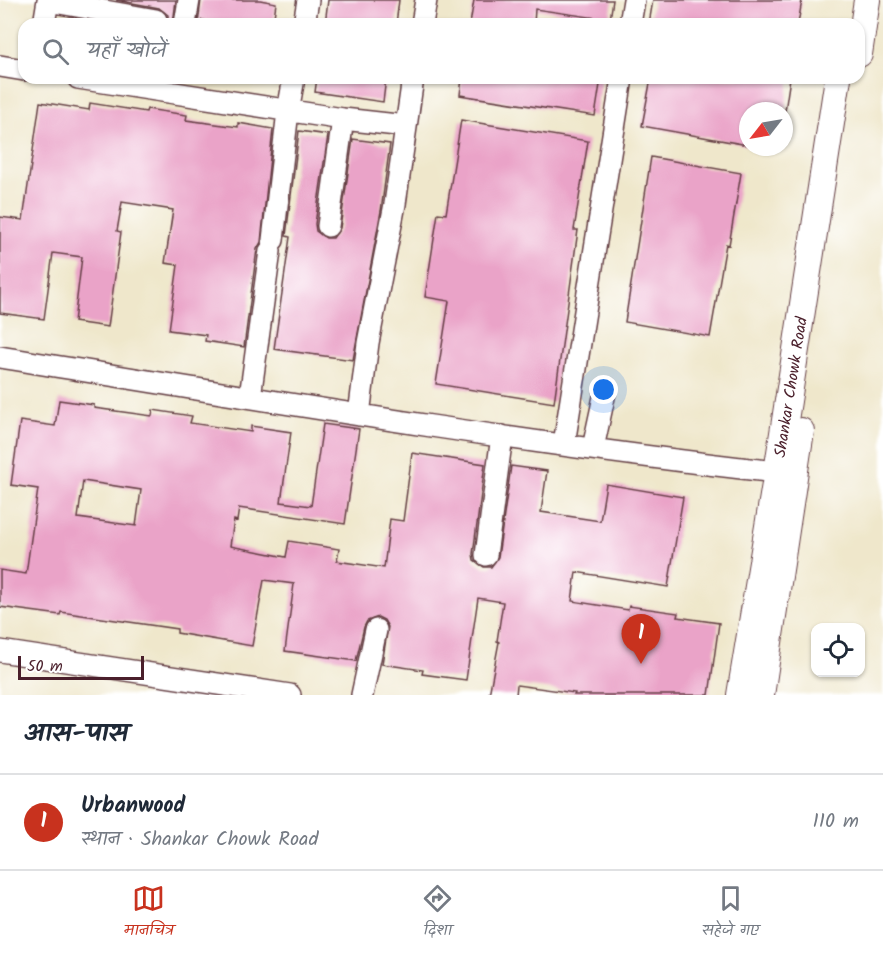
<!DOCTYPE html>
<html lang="hi">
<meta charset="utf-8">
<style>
:root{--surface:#fff;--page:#f6f6f7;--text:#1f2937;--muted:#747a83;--line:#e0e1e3;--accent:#c8321e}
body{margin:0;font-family:Kalam,"Playpen Sans Deva",sans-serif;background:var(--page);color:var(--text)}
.controls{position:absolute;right:18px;bottom:18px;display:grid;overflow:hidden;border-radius:12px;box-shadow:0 2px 4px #0004}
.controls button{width:54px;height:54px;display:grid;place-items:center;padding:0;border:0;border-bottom:2px solid var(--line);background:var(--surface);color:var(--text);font:30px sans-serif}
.compass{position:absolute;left:739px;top:102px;width:54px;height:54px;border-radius:50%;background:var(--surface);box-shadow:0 2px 4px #0004;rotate:239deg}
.scale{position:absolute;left:18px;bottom:15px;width:126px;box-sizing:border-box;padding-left:6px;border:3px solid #4a1f2b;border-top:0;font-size:16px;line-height:21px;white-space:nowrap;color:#4a1f2b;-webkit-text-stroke:4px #fff;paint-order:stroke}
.you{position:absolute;left:604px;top:390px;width:21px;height:21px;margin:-15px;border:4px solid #fff;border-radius:50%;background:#1a73e8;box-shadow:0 0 0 9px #1a73e833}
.badge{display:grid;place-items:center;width:39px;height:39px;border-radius:50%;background:var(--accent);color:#fff;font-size:20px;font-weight:700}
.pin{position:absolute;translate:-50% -50px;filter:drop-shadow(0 2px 3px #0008)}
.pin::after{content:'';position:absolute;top:32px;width:21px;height:18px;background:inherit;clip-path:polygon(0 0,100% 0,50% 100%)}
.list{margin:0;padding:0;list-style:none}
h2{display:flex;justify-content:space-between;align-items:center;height:78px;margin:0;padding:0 24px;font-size:26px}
h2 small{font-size:20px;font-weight:400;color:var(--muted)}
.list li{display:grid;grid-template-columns:39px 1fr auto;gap:18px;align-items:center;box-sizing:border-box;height:96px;padding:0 24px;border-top:2px solid var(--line)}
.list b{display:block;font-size:22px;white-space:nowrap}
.list p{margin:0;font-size:20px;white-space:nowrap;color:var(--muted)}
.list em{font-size:20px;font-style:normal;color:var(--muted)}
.icon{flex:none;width:33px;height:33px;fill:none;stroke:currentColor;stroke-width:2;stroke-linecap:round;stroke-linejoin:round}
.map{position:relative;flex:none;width:883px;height:695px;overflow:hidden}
.search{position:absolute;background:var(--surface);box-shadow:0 2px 4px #0004;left:18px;right:18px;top:18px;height:66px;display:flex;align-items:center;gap:15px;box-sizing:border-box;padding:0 21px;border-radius:18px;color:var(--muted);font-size:22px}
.sheet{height:174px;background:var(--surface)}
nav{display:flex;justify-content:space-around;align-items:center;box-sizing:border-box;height:84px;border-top:2px solid var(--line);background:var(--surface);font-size:16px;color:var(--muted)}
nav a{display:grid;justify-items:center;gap:3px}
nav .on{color:var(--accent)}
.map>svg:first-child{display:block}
.building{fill:#eaa3c8;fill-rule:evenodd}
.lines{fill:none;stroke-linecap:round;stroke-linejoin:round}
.minor-casing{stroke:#633d43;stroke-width:24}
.major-casing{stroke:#633d43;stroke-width:28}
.minor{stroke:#fff;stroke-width:21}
.major{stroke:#fff;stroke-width:26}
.labels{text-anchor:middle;stroke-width:6;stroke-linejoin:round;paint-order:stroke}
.street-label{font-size:16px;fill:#4a1f2b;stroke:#fff}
</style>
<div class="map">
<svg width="883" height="695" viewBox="0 0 883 695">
<rect width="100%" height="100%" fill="#fff"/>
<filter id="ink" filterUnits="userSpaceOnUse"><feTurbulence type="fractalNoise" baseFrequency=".0167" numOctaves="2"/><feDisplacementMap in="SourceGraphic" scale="12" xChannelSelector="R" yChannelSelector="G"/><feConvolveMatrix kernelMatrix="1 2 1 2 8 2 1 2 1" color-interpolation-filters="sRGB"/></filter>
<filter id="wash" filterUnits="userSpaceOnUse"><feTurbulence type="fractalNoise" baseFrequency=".008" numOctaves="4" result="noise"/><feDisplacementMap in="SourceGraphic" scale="24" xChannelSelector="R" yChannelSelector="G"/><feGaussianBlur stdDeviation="1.35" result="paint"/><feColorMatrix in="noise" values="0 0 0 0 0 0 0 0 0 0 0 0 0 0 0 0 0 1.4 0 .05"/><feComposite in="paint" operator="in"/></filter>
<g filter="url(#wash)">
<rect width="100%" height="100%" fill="#efe7cb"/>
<g id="blocks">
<!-- building -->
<path class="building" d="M 116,0 L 176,0 L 173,24 L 168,24 L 168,15 L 159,8 Z
M 201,0 L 260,0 L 276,3 L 273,24 L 226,24 L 202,20 L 201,24 L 198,24 Z
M 328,0 L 399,0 L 396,24 L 325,24 Z
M 474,0 L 613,0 L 610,20 L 535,9 L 534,24 L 470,24 Z
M 653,0 L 802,0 L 798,24 L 649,24 Z
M 317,78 L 386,78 L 383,102 L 315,92 Z
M 462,78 L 601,78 L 595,116 L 460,95 Z
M 651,78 L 790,78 L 785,111 L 748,111 L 748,145 L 642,126 Z
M 40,102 L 89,110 L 90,103 L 146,112 L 147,109 L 187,115 L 186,120 L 238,127 L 238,123 L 273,129 L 261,242 L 257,249 L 244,347 L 205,341 L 206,335 L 169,330 L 178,265 L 165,263 L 173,210 L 122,202 L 117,231 L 121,232 L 108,327 L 74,322 L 82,257 L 53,253 L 44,319 L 0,313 L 0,217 L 23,220 Z
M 461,120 L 588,141 L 574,230 L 578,230 L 554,403 L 436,384 L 449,301 L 425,297 L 438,213 L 446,214 Z
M 299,131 L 328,135 L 315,224 L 316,231 L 326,238 L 333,238 L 340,228 L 353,139 L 390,144 L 381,211 L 353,360 L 274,349 L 290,237 L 286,236 Z
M 651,157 L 741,173 L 729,245 L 726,244 L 710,337 L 625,322 Z
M 59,400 L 94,405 L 94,408 L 152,416 L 153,410 L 192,416 L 190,423 L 251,432 L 251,426 L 291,432 L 281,502 L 311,506 L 323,424 L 359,429 L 345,524 L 239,508 L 237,521 L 234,520 L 230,546 L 286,557 L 289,541 L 339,549 L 337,561 L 384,568 L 390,519 L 403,521 L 412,453 L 485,464 L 473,554 L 474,560 L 484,567 L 491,567 L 498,557 L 511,466 L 547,471 L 541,512 L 600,521 L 606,484 L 683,497 L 668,587 L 576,572 L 572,601 L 628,610 L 629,606 L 678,613 L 677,617 L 719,623 L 709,695 L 574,695 L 575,693 L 517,685 L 516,695 L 489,695 L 499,642 L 497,641 L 503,602 L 478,598 L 466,680 L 422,674 L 423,670 L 382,664 L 388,627 L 384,620 L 378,617 L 367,621 L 364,627 L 356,661 L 285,651 L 294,584 L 264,580 L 252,646 L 177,633 L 177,629 L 61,612 L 60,615 L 0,607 L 0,570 L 26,574 L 38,489 L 11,485 L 20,421 L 55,426 ZM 83,481 L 141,490 L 136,526 L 78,518 Z"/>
</g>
</g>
<g filter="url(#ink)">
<use href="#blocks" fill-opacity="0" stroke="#633d43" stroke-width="1.5"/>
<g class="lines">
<defs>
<path id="minor" d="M 48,1 L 156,20
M 44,24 L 48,0
M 185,24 L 189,0
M 304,24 L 308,0
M 422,24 L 426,0
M 630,24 L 634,0
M 0,66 L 24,70
M 78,78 L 343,119 L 406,126
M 328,226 L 343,119
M 273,240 L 288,111 L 294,78
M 0,357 C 258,399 517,443 777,472
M 250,397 L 270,251
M 359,415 L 368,343 L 395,204 L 413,78
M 564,444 L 622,78
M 593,448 L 606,388
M 486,555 L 502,436
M 0,651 L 290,695
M 362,695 L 376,630"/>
<path id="major" d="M 859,54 L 867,0
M 740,695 L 777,472 L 838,78
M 761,695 L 801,431"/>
</defs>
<!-- minor casing -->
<use href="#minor" class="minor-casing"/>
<!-- major casing -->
<use href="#major" class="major-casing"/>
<!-- minor -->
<use href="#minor" class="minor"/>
<!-- major -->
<use href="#major" class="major"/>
</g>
</g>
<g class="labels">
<!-- street labels -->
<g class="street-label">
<text transform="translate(790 387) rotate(-81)" y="6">Shankar Chowk Road</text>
</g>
</g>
</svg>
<div class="controls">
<button><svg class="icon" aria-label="locate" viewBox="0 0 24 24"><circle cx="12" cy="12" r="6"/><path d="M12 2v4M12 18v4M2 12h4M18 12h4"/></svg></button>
</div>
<svg class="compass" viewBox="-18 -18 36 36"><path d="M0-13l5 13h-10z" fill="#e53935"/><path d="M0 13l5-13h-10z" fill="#747a83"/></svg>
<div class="scale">50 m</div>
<div class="you"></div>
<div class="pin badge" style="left:641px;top:664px">1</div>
<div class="search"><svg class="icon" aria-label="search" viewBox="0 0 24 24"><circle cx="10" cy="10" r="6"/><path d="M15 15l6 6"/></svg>यहाँ खोजें</div>
</div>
<section class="sheet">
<h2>आस-पास<small></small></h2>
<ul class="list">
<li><span class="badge">1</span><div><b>Urbanwood</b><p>स्थान · Shankar Chowk Road</p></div><em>110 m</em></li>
</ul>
</section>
<nav>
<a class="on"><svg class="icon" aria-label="map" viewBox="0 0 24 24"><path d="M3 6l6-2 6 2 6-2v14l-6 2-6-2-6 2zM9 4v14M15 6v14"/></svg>मानचित्र</a>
<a><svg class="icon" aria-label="directions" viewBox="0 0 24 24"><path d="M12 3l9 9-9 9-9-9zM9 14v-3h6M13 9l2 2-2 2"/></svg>दिशा</a>
<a><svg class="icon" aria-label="saved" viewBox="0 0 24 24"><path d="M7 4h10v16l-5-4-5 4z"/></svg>सहेजे गए</a>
</nav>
